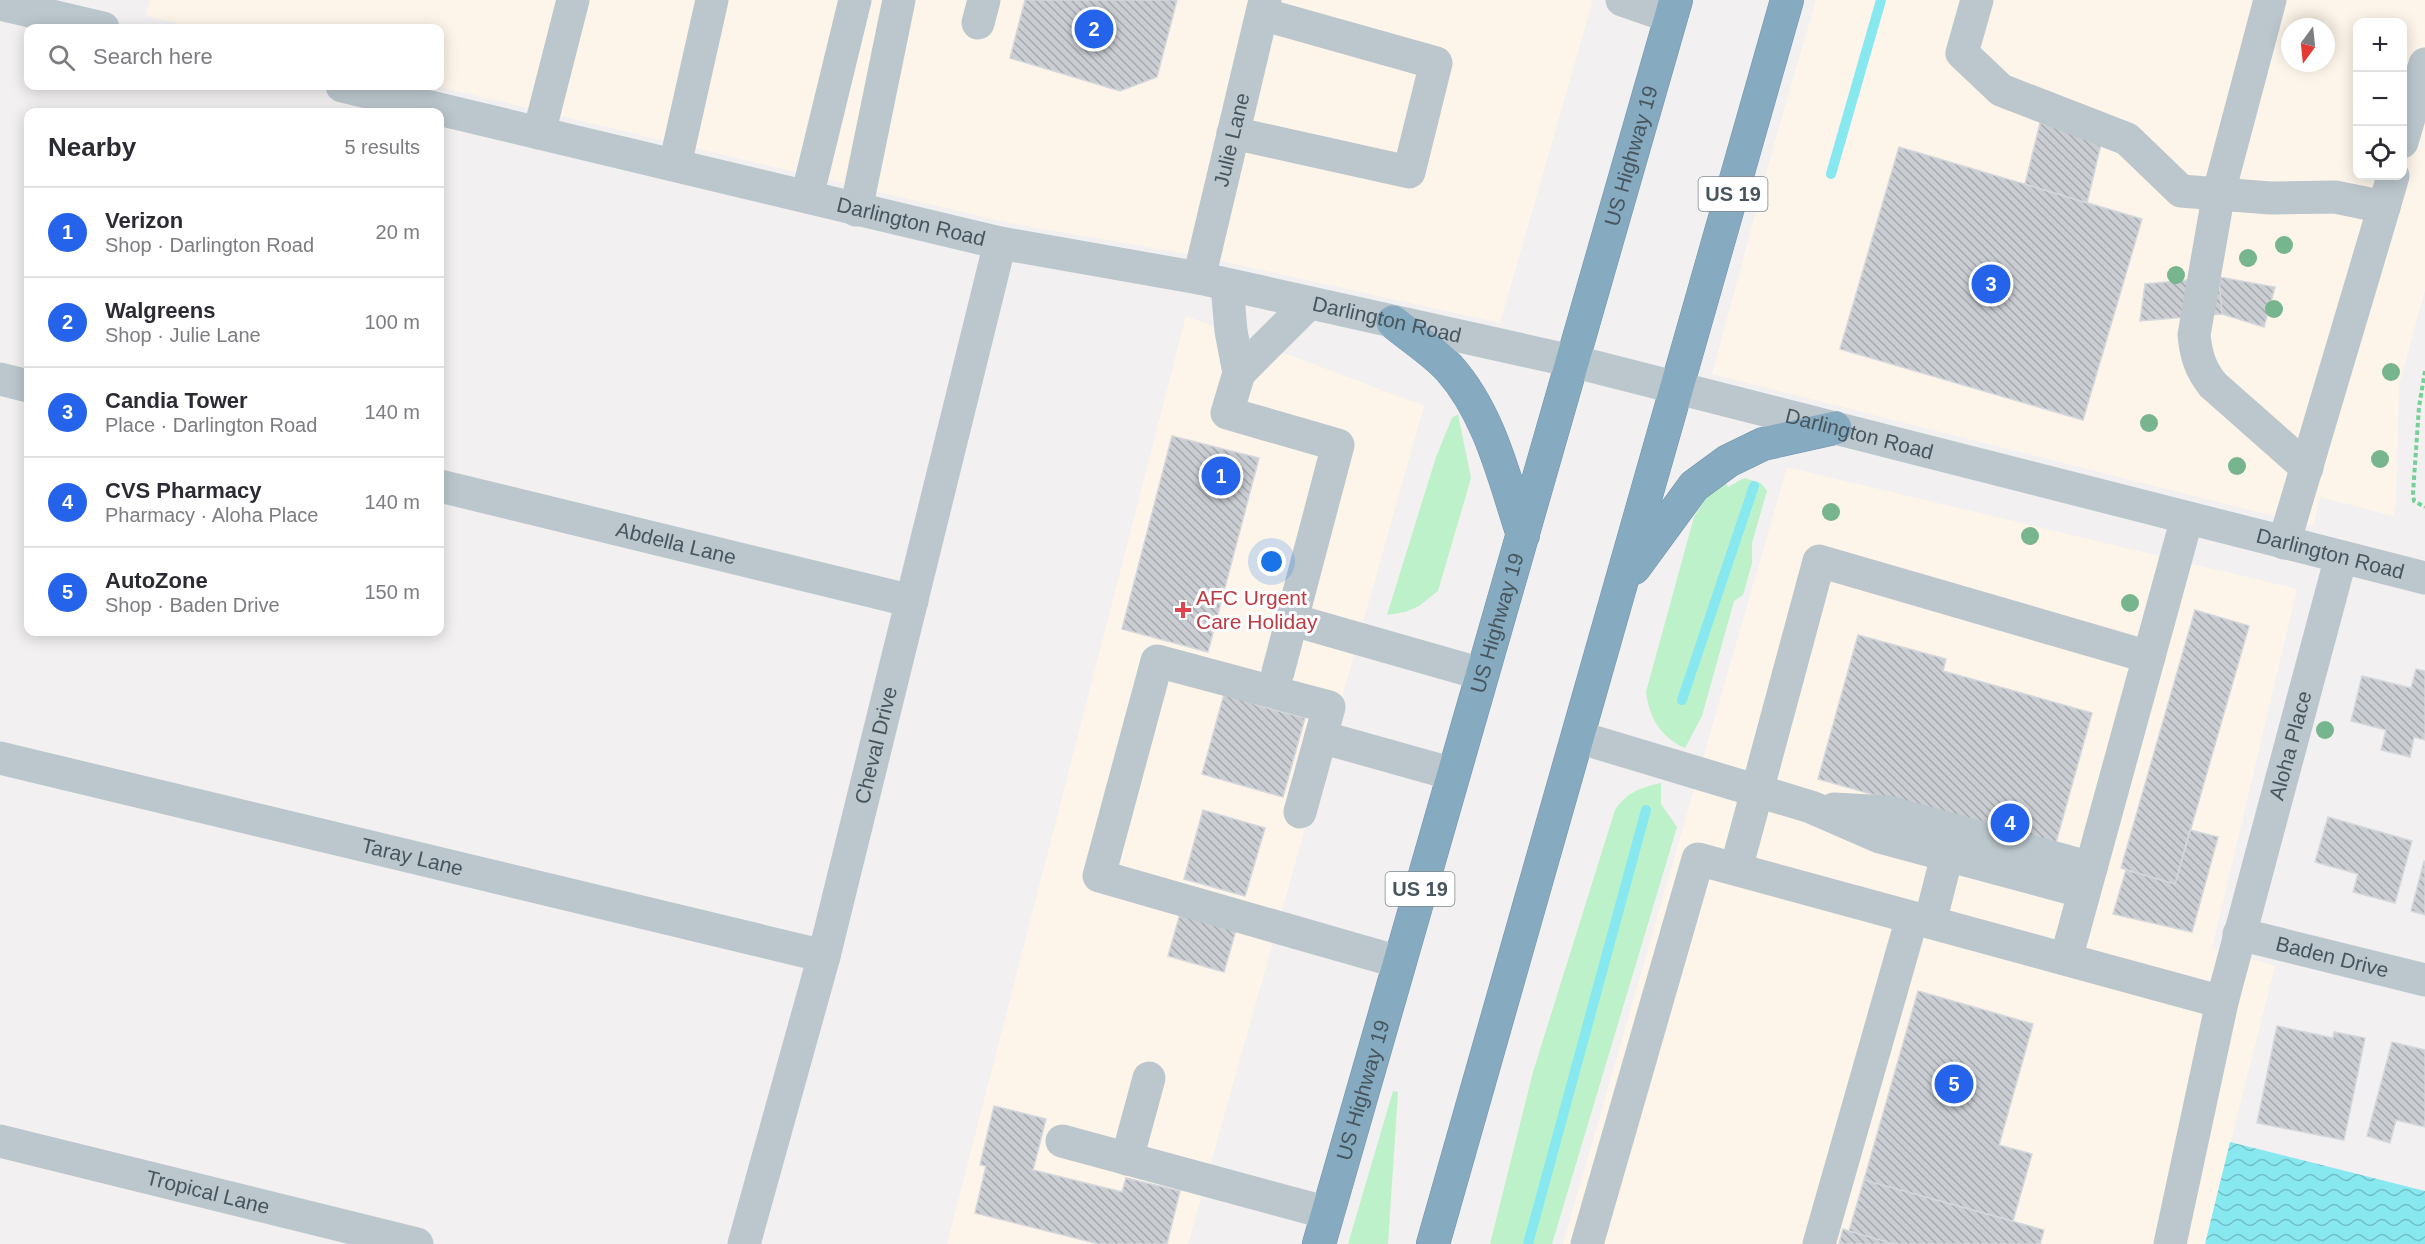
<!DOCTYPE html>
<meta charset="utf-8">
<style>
:root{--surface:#fff;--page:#f2f2f3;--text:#2b2b33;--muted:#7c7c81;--line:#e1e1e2;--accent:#2563eb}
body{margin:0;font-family:Arial,sans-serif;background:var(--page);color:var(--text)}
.controls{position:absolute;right:18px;top:18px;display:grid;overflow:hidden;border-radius:12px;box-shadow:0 3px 15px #0003}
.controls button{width:54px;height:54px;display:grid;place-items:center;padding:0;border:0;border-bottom:2px solid var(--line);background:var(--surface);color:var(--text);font:30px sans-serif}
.compass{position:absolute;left:2281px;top:18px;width:54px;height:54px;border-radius:50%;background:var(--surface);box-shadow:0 3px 15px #0003;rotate:195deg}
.you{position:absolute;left:1272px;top:562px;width:21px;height:21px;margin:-15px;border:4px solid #fff;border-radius:50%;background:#1a73e8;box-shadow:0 0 0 9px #1a73e833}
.badge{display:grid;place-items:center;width:39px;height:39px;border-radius:50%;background:var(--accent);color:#fff;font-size:20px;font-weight:700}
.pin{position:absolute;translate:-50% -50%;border:3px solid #fff;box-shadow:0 2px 6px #0006}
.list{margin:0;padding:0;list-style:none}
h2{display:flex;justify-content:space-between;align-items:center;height:78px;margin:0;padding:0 24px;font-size:26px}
h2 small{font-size:20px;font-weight:400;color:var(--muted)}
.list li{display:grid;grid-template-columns:39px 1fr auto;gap:18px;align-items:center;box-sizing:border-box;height:90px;padding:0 24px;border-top:2px solid var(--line)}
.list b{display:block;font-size:22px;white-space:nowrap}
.list p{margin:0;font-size:20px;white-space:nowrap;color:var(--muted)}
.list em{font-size:20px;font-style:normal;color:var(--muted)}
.icon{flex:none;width:33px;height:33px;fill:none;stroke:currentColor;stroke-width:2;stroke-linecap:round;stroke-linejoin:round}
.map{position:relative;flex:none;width:2425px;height:1244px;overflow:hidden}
.search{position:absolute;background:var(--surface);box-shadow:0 3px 15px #0003;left:24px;top:24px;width:420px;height:66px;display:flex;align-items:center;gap:15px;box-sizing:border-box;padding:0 21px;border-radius:12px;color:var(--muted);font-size:22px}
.panel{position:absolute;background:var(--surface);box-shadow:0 3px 15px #0003;left:24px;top:108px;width:420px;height:528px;border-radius:12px}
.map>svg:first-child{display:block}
.commercial{fill:#fdf5e9;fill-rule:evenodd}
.green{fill:#bdf1ca}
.water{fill:url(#water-waves)}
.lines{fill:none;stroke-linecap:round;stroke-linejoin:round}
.stream{stroke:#88e8f0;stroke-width:10}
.building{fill:url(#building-back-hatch);stroke:#d4d7dc;stroke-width:1.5}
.highway-casing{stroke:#7195ac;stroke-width:34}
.path{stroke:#73d196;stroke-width:4;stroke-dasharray:4.5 3;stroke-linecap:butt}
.minor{stroke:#bbc7cd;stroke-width:33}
.highway{stroke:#86aac0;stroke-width:33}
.tree{fill:#77b58e}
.health-dot{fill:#e0444e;stroke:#fff;stroke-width:2}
.labels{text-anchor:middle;stroke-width:6;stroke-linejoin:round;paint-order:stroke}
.shield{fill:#fff;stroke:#7e898e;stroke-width:1.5}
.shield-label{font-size:20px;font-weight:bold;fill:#47565e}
.street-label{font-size:21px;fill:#47565e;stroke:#fff}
.health-label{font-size:21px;fill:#be3a42;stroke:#fff;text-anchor:start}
</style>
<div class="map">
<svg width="2425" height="1244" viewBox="0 0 2425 1244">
<defs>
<pattern id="water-waves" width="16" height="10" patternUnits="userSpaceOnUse" patternTransform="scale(1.5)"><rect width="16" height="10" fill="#88e8f0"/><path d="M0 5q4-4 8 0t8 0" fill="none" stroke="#71bfc6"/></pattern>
<pattern id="building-back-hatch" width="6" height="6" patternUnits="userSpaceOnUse" patternTransform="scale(1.5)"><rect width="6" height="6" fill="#caced3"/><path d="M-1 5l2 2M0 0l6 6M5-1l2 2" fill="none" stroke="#a6aaae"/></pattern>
</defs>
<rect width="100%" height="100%" fill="#f2f0f0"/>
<!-- commercial -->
<path class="commercial" d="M 150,0 L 1593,0 L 1500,323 L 1204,257 L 1005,222 L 436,86 L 440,86 L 440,28 L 197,28 L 146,16 Z
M 1816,0 L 2425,0 L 2425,290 L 2399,385 L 2396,504 L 2393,516 L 2320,497 L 2313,526 L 1712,374 L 1778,130 ZM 2358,22 L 2402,22 L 2402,176 L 2358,176 ZM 2290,27 L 2326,27 L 2326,63 L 2290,63 Z
M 1186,316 L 1424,406 L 1188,1244 L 947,1244 Z
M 1787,467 L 2297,589 L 2212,948 L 2275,966 L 2205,1244 L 1563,1244 Z"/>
<!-- green -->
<path class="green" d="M 1458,414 L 1471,478 L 1438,591 L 1419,606 L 1405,612 L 1387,615 L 1436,457 L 1452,418 Z
M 1744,478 L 1761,483 L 1767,491 L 1752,543 L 1752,563 L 1743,595 L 1734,601 L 1702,716 L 1685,748 C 1661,738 1649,717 1646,692 L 1694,517 L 1708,495 L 1725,482 L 1728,487 Z
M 1661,783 L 1661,804 L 1677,827 L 1552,1244 L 1490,1244 L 1533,1072 L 1615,810 C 1627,792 1640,788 1661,783 Z
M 1393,1091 L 1398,1092 L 1388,1244 L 1348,1244 Z"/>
<!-- water -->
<path class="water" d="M 2230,1142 L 2425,1191 L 2425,1244 L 2205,1244 Z"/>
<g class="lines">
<!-- stream -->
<path class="stream" d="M 1831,174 L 1881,0
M 1682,700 L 1754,486
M 1528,1244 L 1646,810"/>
</g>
<!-- building -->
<path class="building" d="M 1025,0 L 1177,0 L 1157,77 L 1120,91 L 1010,58 Z
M 2040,123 L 2102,140 L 2087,203 L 2025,184 Z
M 1899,147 L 2142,219 L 2083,420 L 1840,349 Z
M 2219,277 L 2222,314 L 2140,321 L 2145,284 Z
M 2219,277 L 2275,287 L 2264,327 L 2222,314 Z
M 1172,436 L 1259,458 L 1208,652 L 1122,629 Z
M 2195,610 L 2249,626 L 2175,884 L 2121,868 Z
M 1858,635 L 1946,659 L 1943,671 L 2092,713 L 2055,846 L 1818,779 Z
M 2416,669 L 2425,671 L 2425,740 L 2414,737 L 2410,757 L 2381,750 L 2386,730 L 2351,721 L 2362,676 L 2411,688 Z
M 1226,687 L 1256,705 L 1305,718 L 1283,797 L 1202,774 Z
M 1203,810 L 1265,828 L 1245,896 L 1184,879 Z
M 2328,817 L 2412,841 L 2395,903 L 2353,892 L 2358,874 L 2315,862 Z
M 2190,830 L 2218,837 L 2192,932 L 2113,914 L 2126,870 L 2175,884 Z
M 2424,861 L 2425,862 L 2425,915 L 2411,911 Z
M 1180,914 L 1236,930 L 1224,972 L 1168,956 Z
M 1918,991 L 2033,1024 L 1999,1145 L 2032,1154 L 2013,1221 L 1864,1180 Z
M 2277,1026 L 2333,1038 L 2334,1032 L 2365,1038 L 2344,1140 L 2257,1123 Z
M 2392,1042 L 2425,1050 L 2425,1127 L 2396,1120 L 2390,1143 L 2367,1136 Z
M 994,1106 L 1046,1119 L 1033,1170 L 1122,1192 L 1126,1178 L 1180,1191 L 1167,1244 L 1099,1244 L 975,1213 L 986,1166 L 980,1165 Z
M 1864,1180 L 2044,1230 L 2040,1244 L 1894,1244 L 1849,1231 Z
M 1843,1229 L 1849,1231 L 1894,1244 L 1839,1244 Z"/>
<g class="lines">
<defs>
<g id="highway">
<path d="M 1393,322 C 1411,337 1433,351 1449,368 C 1490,414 1504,478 1523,535"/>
<path d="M 1634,568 L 1694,486 L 1728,461 L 1763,444 L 1835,428"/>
<path id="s9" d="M 1319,1244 L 1676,0"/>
<path d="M 1433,1244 L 1787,0"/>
</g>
</defs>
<!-- highway casing -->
<use href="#highway" class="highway-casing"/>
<!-- path -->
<path class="path" d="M 2425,371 L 2419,407 L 2413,493 L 2414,501 L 2425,507"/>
<!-- minor -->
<g class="minor">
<path d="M 1622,0 L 1671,17"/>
<path d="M 1977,0 L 1962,53 L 2001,90 L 2127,139 L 2181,191 L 2270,198 L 2335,197 L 2384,207 L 2284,543"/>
<path d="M 2270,0 L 2219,192 L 2194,335 C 2196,355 2200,369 2213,385 L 2307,468"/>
<path d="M 0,4 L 103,28"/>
<path d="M 978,23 L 984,0"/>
<path id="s1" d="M 342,86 L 1000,243 L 1199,278 L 1572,361 L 2425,578"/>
<path d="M 539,133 L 573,0"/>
<path d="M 1233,133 L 1409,172 L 1436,63 L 1262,14"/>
<path d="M 2402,142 L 2425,64"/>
<path d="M 675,165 L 712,0"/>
<path d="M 807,197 L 855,0"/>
<path d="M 2384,207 L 2393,176"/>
<path d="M 856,210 L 899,0"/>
<path id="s2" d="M 1199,278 L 1265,0"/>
<path d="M 1227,285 L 1231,331 L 1239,373 L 1227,413 L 1338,445 L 1278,672"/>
<path d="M 1239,373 L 1309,303"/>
<path d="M 0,379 L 28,386"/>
<path id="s3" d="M 440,486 L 912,601"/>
<path d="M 1293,620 L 1482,674"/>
<path d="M 1321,737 L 1453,774"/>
<path d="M 1578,737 L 1811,807 L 1880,837 L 2084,892"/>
<path id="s4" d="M 0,758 L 824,956"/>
<path d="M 1834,809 L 1888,812 L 2091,868"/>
<path d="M 1300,812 L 1329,707 L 1157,661 L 1099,876 L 1399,962"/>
<path d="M 1736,869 L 1819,561 L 2149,657"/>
<path d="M 1930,922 L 1947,856"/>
<path id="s5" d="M 2239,934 L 2425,980"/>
<path d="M 2066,959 L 2187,518"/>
<path id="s6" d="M 0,1141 L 417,1244"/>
<path d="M 1062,1141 L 1328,1213"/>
<path d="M 1127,1159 L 1149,1078"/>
<path id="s7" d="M 744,1244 L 824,956 L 1000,243"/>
<path d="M 1587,1244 L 1698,859 L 2222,1002"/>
<path d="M 1819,1244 L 1912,918"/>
<path id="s8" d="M 2170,1244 L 2222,1002 L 2341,557"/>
</g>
<!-- highway -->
<use href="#highway" class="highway"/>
</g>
<!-- trees -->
<g class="tree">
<circle cx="2284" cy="245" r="9"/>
<circle cx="2248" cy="258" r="9"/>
<circle cx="2176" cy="275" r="9"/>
<circle cx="2274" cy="309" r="9"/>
<circle cx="2391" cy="372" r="9"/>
<circle cx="2149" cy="423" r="9"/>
<circle cx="2380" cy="459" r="9"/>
<circle cx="2237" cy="466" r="9"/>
<circle cx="1831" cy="512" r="9"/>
<circle cx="2030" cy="536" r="9"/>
<circle cx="2130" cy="603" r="9"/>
<circle cx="2325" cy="730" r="9"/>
</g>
<!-- markers -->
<path class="health-dot" d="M1180 601h6v6h6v6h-6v6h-6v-6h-6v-6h6z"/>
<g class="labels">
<!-- shield labels -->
<g class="shield">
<rect x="1698.5" y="177" width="69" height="34" rx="4.5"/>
<rect x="1385.5" y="872" width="69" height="34" rx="4.5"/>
</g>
<g class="shield-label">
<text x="1733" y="201">US 19</text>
<text x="1420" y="896">US 19</text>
</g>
<!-- street labels -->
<g class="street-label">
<text dy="7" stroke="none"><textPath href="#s2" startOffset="142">Julie Lane</textPath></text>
<text dy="7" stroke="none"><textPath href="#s9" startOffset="1132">US Highway 19</textPath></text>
<text dy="7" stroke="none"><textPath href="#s1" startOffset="585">Darlington Road</textPath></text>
<text dy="7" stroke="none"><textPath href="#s1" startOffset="1071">Darlington Road</textPath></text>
<text dy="7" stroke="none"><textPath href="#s1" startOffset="1557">Darlington Road</textPath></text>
<text dy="7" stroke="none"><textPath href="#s3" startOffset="243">Abdella Lane</textPath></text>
<text dy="7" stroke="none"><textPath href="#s1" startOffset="2043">Darlington Road</textPath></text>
<text dy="7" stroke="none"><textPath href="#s9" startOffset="646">US Highway 19</textPath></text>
<text dy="7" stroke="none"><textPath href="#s7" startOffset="516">Cheval Drive</textPath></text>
<text dy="7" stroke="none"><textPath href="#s8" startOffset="513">Aloha Place</textPath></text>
<text dy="7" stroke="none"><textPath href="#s4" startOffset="424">Taray Lane</textPath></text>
<text dy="7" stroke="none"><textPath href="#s5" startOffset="96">Baden Drive</textPath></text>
<text dy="7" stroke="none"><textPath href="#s9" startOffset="160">US Highway 19</textPath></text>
<text dy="7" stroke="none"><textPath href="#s6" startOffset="214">Tropical Lane</textPath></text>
</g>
<!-- health labels -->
<g class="health-label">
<text x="1196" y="605">AFC Urgent<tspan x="1196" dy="24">Care Holiday</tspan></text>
</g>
</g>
</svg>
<div class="controls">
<button>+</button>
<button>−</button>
<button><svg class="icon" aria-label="locate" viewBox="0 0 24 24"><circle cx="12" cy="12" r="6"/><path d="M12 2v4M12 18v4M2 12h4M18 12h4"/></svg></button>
</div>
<svg class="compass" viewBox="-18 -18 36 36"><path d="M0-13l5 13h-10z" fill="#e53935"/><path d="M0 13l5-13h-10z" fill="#7c7c81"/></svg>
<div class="you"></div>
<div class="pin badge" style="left:1221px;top:476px">1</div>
<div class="pin badge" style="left:1094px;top:29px">2</div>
<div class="pin badge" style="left:1991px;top:284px">3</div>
<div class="pin badge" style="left:2010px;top:823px">4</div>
<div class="pin badge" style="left:1954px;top:1084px">5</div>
<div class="search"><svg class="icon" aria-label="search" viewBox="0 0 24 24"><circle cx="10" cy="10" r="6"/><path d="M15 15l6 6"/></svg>Search here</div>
<section class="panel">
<h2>Nearby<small>5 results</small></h2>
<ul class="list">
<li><span class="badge">1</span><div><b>Verizon</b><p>Shop · Darlington Road</p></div><em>20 m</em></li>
<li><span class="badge">2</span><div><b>Walgreens</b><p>Shop · Julie Lane</p></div><em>100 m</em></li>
<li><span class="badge">3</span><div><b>Candia Tower</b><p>Place · Darlington Road</p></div><em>140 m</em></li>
<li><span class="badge">4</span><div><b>CVS Pharmacy</b><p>Pharmacy · Aloha Place</p></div><em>140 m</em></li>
<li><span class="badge">5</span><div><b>AutoZone</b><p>Shop · Baden Drive</p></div><em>150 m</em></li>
</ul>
</section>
</div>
